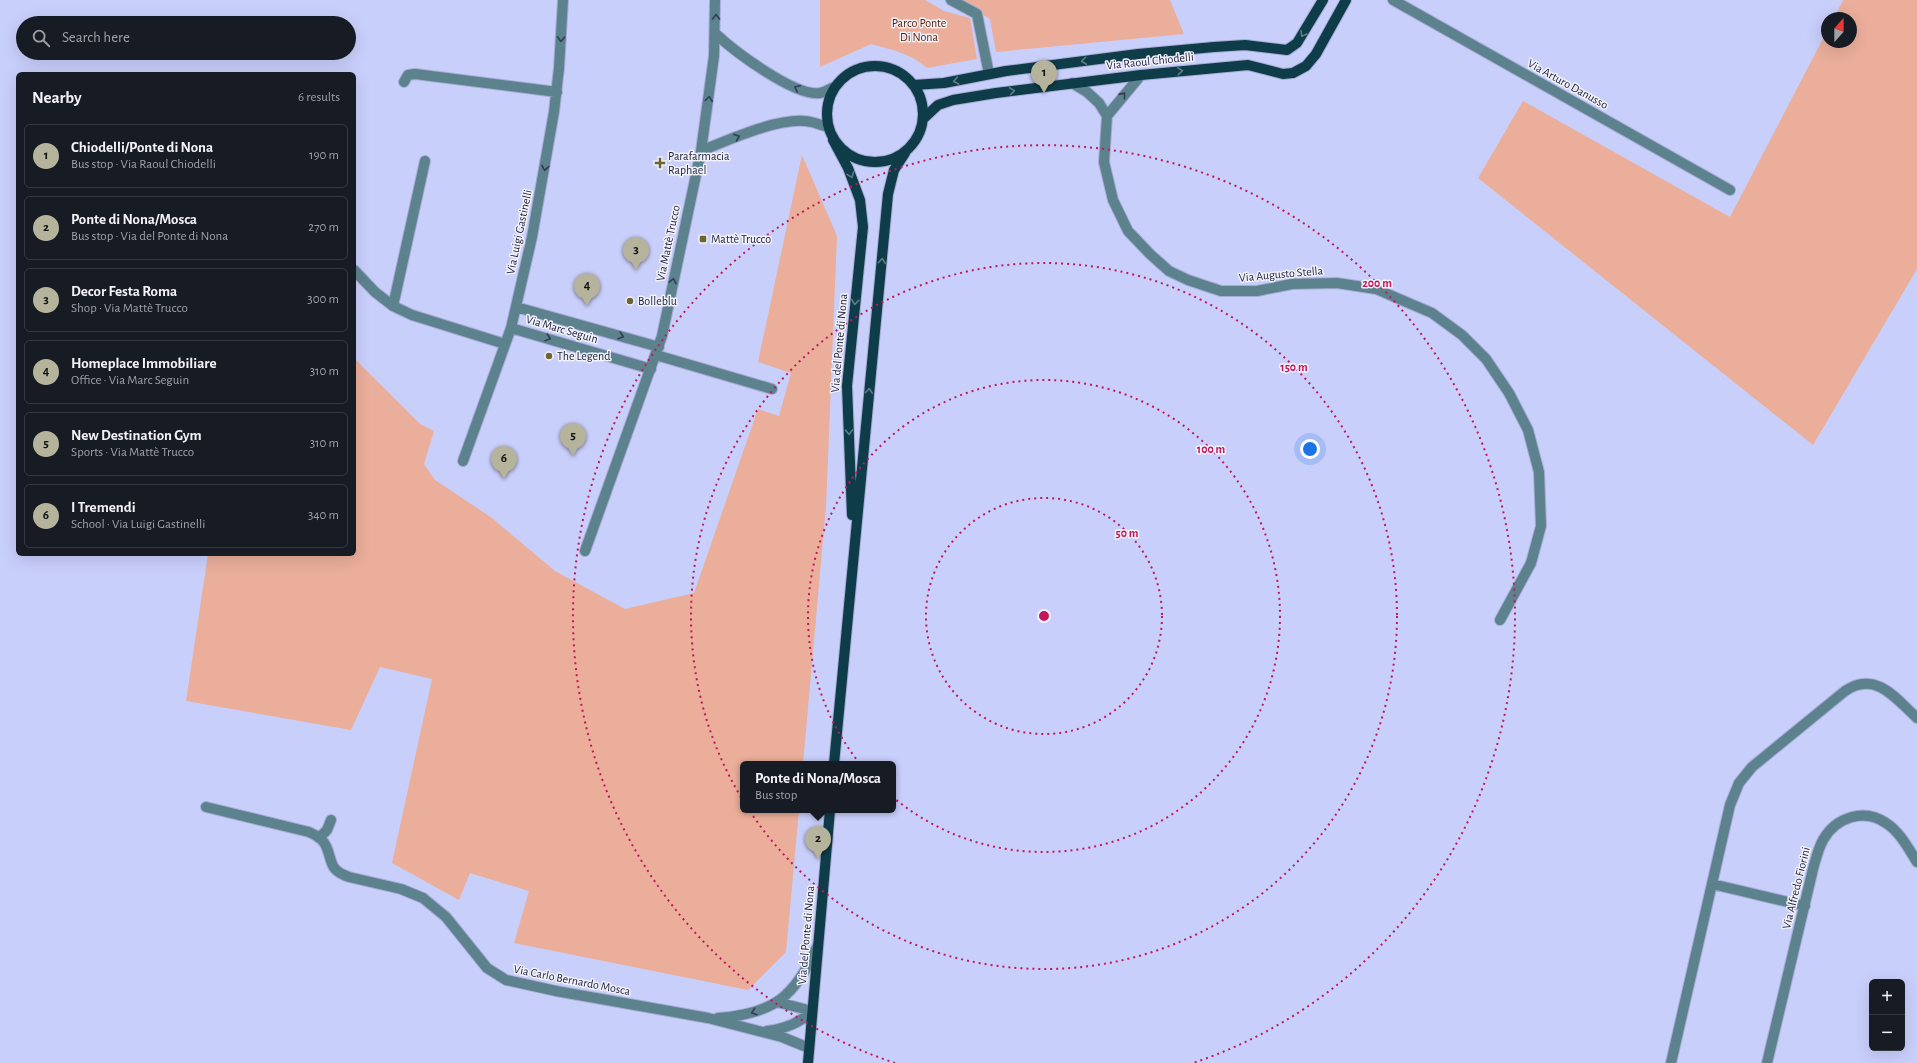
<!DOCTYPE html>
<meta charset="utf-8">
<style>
:root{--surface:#171b24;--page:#20242c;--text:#f1f3f6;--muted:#9ea1a6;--line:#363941;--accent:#b6b39d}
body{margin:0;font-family:"Alegreya Sans",sans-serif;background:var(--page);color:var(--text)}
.controls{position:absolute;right:12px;bottom:12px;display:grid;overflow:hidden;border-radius:6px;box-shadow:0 4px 16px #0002}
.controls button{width:36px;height:36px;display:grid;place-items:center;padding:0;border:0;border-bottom:1px solid var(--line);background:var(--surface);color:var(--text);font:20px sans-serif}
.compass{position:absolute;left:1821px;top:12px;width:36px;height:36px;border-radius:50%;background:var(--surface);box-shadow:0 4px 16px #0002;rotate:21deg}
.you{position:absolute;left:1310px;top:449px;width:14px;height:14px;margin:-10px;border:3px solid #fff;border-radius:50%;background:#1a73e8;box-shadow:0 0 0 6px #1a73e833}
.badge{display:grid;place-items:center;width:26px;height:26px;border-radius:50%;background:var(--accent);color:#111;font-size:13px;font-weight:700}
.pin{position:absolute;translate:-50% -33px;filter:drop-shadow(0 1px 2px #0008)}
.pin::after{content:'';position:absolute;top:21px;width:14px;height:12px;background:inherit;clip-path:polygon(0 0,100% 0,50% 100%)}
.popup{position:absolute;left:740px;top:761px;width:156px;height:52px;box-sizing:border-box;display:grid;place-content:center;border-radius:6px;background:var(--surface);filter:drop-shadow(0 1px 3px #0005);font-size:13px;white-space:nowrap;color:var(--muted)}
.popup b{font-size:15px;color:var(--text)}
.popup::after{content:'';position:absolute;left:50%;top:100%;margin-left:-8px;border:8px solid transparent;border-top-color:var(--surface)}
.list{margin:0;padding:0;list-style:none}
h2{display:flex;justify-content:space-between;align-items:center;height:52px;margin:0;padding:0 16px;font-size:17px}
h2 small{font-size:13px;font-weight:400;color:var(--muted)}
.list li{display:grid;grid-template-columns:26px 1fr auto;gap:12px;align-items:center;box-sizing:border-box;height:64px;margin:0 8px 8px;padding:0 8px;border:1px solid var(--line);border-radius:6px}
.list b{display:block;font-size:15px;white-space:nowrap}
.list p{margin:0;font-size:13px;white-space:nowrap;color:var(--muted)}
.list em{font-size:13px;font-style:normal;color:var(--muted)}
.icon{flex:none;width:22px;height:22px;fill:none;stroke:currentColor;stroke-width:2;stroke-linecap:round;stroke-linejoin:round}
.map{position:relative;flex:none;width:1917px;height:1063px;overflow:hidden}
.search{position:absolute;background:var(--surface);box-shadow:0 4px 16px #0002;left:16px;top:16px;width:340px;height:44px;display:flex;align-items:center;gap:10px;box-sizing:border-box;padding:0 14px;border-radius:22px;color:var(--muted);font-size:15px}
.panel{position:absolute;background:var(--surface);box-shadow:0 4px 16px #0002;left:16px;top:72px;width:340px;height:484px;border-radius:6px}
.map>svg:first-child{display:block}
.green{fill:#eaae9a}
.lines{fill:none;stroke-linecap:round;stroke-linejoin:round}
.minor-casing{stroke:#a7acd5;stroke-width:12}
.major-casing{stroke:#a7acd5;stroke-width:12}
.minor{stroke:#5c828e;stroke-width:10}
.major{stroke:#0e3d49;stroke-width:10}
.oneway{stroke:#313d54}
.oneway2{stroke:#5d7c87}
.ring{fill:none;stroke:#c2185b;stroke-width:2;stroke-dasharray:2 4}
.poi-dot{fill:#6d6431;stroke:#f1f2fa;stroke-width:1.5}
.labels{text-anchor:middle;stroke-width:3;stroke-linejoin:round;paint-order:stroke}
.park-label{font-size:12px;fill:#5d1b01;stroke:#f1f2fa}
.street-label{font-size:12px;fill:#1e1f3b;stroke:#f1f2fa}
.poi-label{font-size:12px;fill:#1e1f3b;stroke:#f1f2fa;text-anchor:start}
.centre{fill:#c2185b;stroke:#f1f2fa;stroke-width:2}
.ring-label{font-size:12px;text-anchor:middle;font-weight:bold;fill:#c2185b;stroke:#f1f2fa;stroke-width:3;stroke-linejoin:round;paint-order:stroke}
</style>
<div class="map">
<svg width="1917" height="1063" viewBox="0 0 1917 1063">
<rect width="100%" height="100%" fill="#c9cffb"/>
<!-- green -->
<path class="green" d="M 820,0 L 925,0 L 944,11 L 970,18 L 977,59 L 927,68 C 912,54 890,49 871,44 L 820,67 Z
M 958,0 L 1170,0 L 1184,34 L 996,52 L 990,19 Z
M 1843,0 L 1917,0 L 1917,269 L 1813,445 L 1478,178 L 1523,101 L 1730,217 L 1827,31 L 1827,42 L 1851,42 L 1851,18 L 1834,18 Z
M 802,155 L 837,236 L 826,506 L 803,764 L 743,764 L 743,810 L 799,810 L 786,952 L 748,990 L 514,943 L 529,891 L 470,873 L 459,900 L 392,863 L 432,679 L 380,667 L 351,730 L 186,701 L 208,554 L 354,554 L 354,358 L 420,424 L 434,431 L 424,464 L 435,480 L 492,518 L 555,571 L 625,609 L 694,593 L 758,409 L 779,416 L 791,373 L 758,362 Z"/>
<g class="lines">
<defs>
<path id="minor" d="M 951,0 L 977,14 L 989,74
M 1393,0 L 1730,190
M 716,34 C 734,51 795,97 820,93 C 825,92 830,89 834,87
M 404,82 L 408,75 L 415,74 L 557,92
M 1072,83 L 1087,92 L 1099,103 L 1107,116 L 1104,162 L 1113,200 L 1128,231 L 1150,254 L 1169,271 L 1188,280 L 1221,291 L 1257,291 L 1292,284 L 1337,283 L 1376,289 L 1432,313 L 1462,335 L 1486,359 L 1509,393 L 1528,430 L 1539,472 L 1541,526 L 1531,563 L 1500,620
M 1107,116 L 1141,75
M 701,151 C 728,140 775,119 804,121 C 812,121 820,125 828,127
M 425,161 L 393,306 L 412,315 L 505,344
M 354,270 L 375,292 L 393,306
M 516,307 L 659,347
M 511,328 L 651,369
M 656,355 L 772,389
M 463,461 L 511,328 L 532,237 L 554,112 L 559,68 L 563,0
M 585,551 L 662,336 L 701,151 L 714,56 L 715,0
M 206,807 L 309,832 C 316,835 323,839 326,846 C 333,861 328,870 349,877 L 401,889 L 423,898 L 446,917 L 487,968 L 506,980 L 556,991 L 708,1018 L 782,1037 L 809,1048
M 319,838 L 327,830 L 331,820
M 1712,884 L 1805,906
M 777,1002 L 812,1011
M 718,1018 C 773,1014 795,997 817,947
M 767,1031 C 784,1029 800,1023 812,1011
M 1671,1063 L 1730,805 L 1739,783 L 1752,767 L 1845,691 C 1876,670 1896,699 1917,718
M 1767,1063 L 1813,869 C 1816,859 1818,849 1823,840 C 1836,817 1864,808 1886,823 C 1900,832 1908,848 1917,862"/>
<path id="major" d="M827 114a48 48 0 1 1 96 0a48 48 0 1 1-96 0Z
M 914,85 L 944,83 L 1006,71 L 1138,54 L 1214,47 L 1245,45 L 1287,50 L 1297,43 L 1323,0
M 924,118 L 938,105 L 953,100 L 996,93 L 1141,75 L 1248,65 L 1283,74 L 1293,73 L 1306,66 L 1316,54 L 1346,0
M 833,140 L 848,168 L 860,200 L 863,227 L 847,386 L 852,515
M 834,764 L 888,194 L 894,170 L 905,153
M 808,1063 L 830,810"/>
</defs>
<!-- minor casing -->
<use href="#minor" class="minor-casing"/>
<!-- major casing -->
<use href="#major" class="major-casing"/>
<!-- minor -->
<use href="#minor" class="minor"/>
<!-- major -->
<use href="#major" class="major"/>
</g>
<!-- one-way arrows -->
<defs><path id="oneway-chevron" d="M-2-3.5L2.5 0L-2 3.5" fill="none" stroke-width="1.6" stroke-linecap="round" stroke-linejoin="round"/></defs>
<g class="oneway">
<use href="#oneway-chevron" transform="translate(716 17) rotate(-90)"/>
<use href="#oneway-chevron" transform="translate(561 39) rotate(93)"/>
<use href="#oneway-chevron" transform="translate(797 88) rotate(-155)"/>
<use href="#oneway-chevron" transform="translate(1123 95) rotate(-51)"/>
<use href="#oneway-chevron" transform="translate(709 99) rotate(-82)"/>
<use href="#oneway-chevron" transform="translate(737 137) rotate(-20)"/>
<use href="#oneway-chevron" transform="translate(545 168) rotate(100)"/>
<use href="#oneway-chevron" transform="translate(673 281) rotate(-78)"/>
<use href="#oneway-chevron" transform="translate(621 336) rotate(16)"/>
<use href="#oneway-chevron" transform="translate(548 338) rotate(17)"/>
<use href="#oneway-chevron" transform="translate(754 1012) rotate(164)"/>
</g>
<g class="oneway2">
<use href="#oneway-chevron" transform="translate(1303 34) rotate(121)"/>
<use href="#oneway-chevron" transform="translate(1084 61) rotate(173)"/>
<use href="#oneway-chevron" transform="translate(1180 71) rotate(-5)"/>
<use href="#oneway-chevron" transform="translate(956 81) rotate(169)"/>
<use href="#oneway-chevron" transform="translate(1012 91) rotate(-8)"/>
<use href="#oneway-chevron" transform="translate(851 175) rotate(69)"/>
<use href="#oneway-chevron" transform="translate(882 261) rotate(-85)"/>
<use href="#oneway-chevron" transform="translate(855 302) rotate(96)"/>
<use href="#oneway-chevron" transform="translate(869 391) rotate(-85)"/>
<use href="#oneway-chevron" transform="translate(849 432) rotate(88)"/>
</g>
<!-- distance rings -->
<g class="ring">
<circle cx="1044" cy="616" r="118"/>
<circle cx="1044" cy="616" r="236"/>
<circle cx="1044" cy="616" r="353"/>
<path d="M895 1063A471 471 0 1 1 1193 1063"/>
</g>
<!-- markers -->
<g class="poi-dot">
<path d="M658 157h4v4h4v4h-4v4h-4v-4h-4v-4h4z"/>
<rect x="699" y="235" width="8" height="8" rx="2"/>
<circle cx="630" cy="301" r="4"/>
<circle cx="549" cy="356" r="4"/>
</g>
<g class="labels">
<!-- park labels -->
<g class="park-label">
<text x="919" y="27">Parco Ponte<tspan x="919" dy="14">Di Nona</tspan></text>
</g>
<!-- street labels -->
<g class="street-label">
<text transform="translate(1150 61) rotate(-6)" y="4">Via Raoul Chiodelli</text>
<text transform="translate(1568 84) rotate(29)" y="4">Via Arturo Danusso</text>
<text transform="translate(519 232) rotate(-78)" y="4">Via Luigi Gastinelli</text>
<text transform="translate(668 243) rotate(-78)" y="4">Via Mattè Trucco</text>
<text transform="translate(1281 274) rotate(-5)" y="4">Via Augusto Stella</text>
<text transform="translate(562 329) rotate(16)" y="4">Via Marc Seguin</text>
<text transform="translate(839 343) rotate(-85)" y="4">Via del Ponte di Nona</text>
<text transform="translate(1796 888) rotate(-76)" y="4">Via Alfredo Fiorini</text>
<text transform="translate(806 935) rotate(-85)" y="4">Via del Ponte di Nona</text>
<text transform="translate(572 980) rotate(11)" y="4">Via Carlo Bernardo Mosca</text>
</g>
<!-- poi labels -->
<g class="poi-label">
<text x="668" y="160">Parafarmacia<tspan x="668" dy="14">Raphael</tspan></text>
<text x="711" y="243">Mattè Trucco</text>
<text x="638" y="305">Bolleblu</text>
<text x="557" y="360">The Legend</text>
</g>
</g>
<circle cx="1044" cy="616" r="6" class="centre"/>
<g class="ring-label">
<text x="1377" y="287">200 m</text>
<text x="1294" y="371">150 m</text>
<text x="1211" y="453">100 m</text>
<text x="1127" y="537">50 m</text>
</g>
</svg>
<div class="controls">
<button>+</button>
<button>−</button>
</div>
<svg class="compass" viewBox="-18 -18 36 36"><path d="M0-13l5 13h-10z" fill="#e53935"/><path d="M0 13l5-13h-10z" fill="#9ea1a6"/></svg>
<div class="you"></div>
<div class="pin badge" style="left:1044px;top:93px">1</div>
<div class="pin badge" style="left:818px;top:859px">2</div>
<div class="popup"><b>Ponte di Nona/Mosca</b>Bus stop</div>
<div class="pin badge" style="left:636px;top:270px">3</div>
<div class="pin badge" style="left:587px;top:306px">4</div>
<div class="pin badge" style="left:573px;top:456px">5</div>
<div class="pin badge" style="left:504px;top:479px">6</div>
<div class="search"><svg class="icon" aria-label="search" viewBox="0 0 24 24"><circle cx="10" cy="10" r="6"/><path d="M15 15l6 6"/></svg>Search here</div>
<section class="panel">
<h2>Nearby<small>6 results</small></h2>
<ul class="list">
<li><span class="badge">1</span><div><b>Chiodelli/Ponte di Nona</b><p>Bus stop · Via Raoul Chiodelli</p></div><em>190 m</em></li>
<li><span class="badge">2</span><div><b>Ponte di Nona/Mosca</b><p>Bus stop · Via del Ponte di Nona</p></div><em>270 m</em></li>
<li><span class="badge">3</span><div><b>Decor Festa Roma</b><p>Shop · Via Mattè Trucco</p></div><em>300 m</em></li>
<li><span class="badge">4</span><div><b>Homeplace Immobiliare</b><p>Office · Via Marc Seguin</p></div><em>310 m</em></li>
<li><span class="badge">5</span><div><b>New Destination Gym</b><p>Sports · Via Mattè Trucco</p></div><em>310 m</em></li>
<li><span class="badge">6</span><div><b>I Tremendi</b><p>School · Via Luigi Gastinelli</p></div><em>340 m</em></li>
</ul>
</section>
</div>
